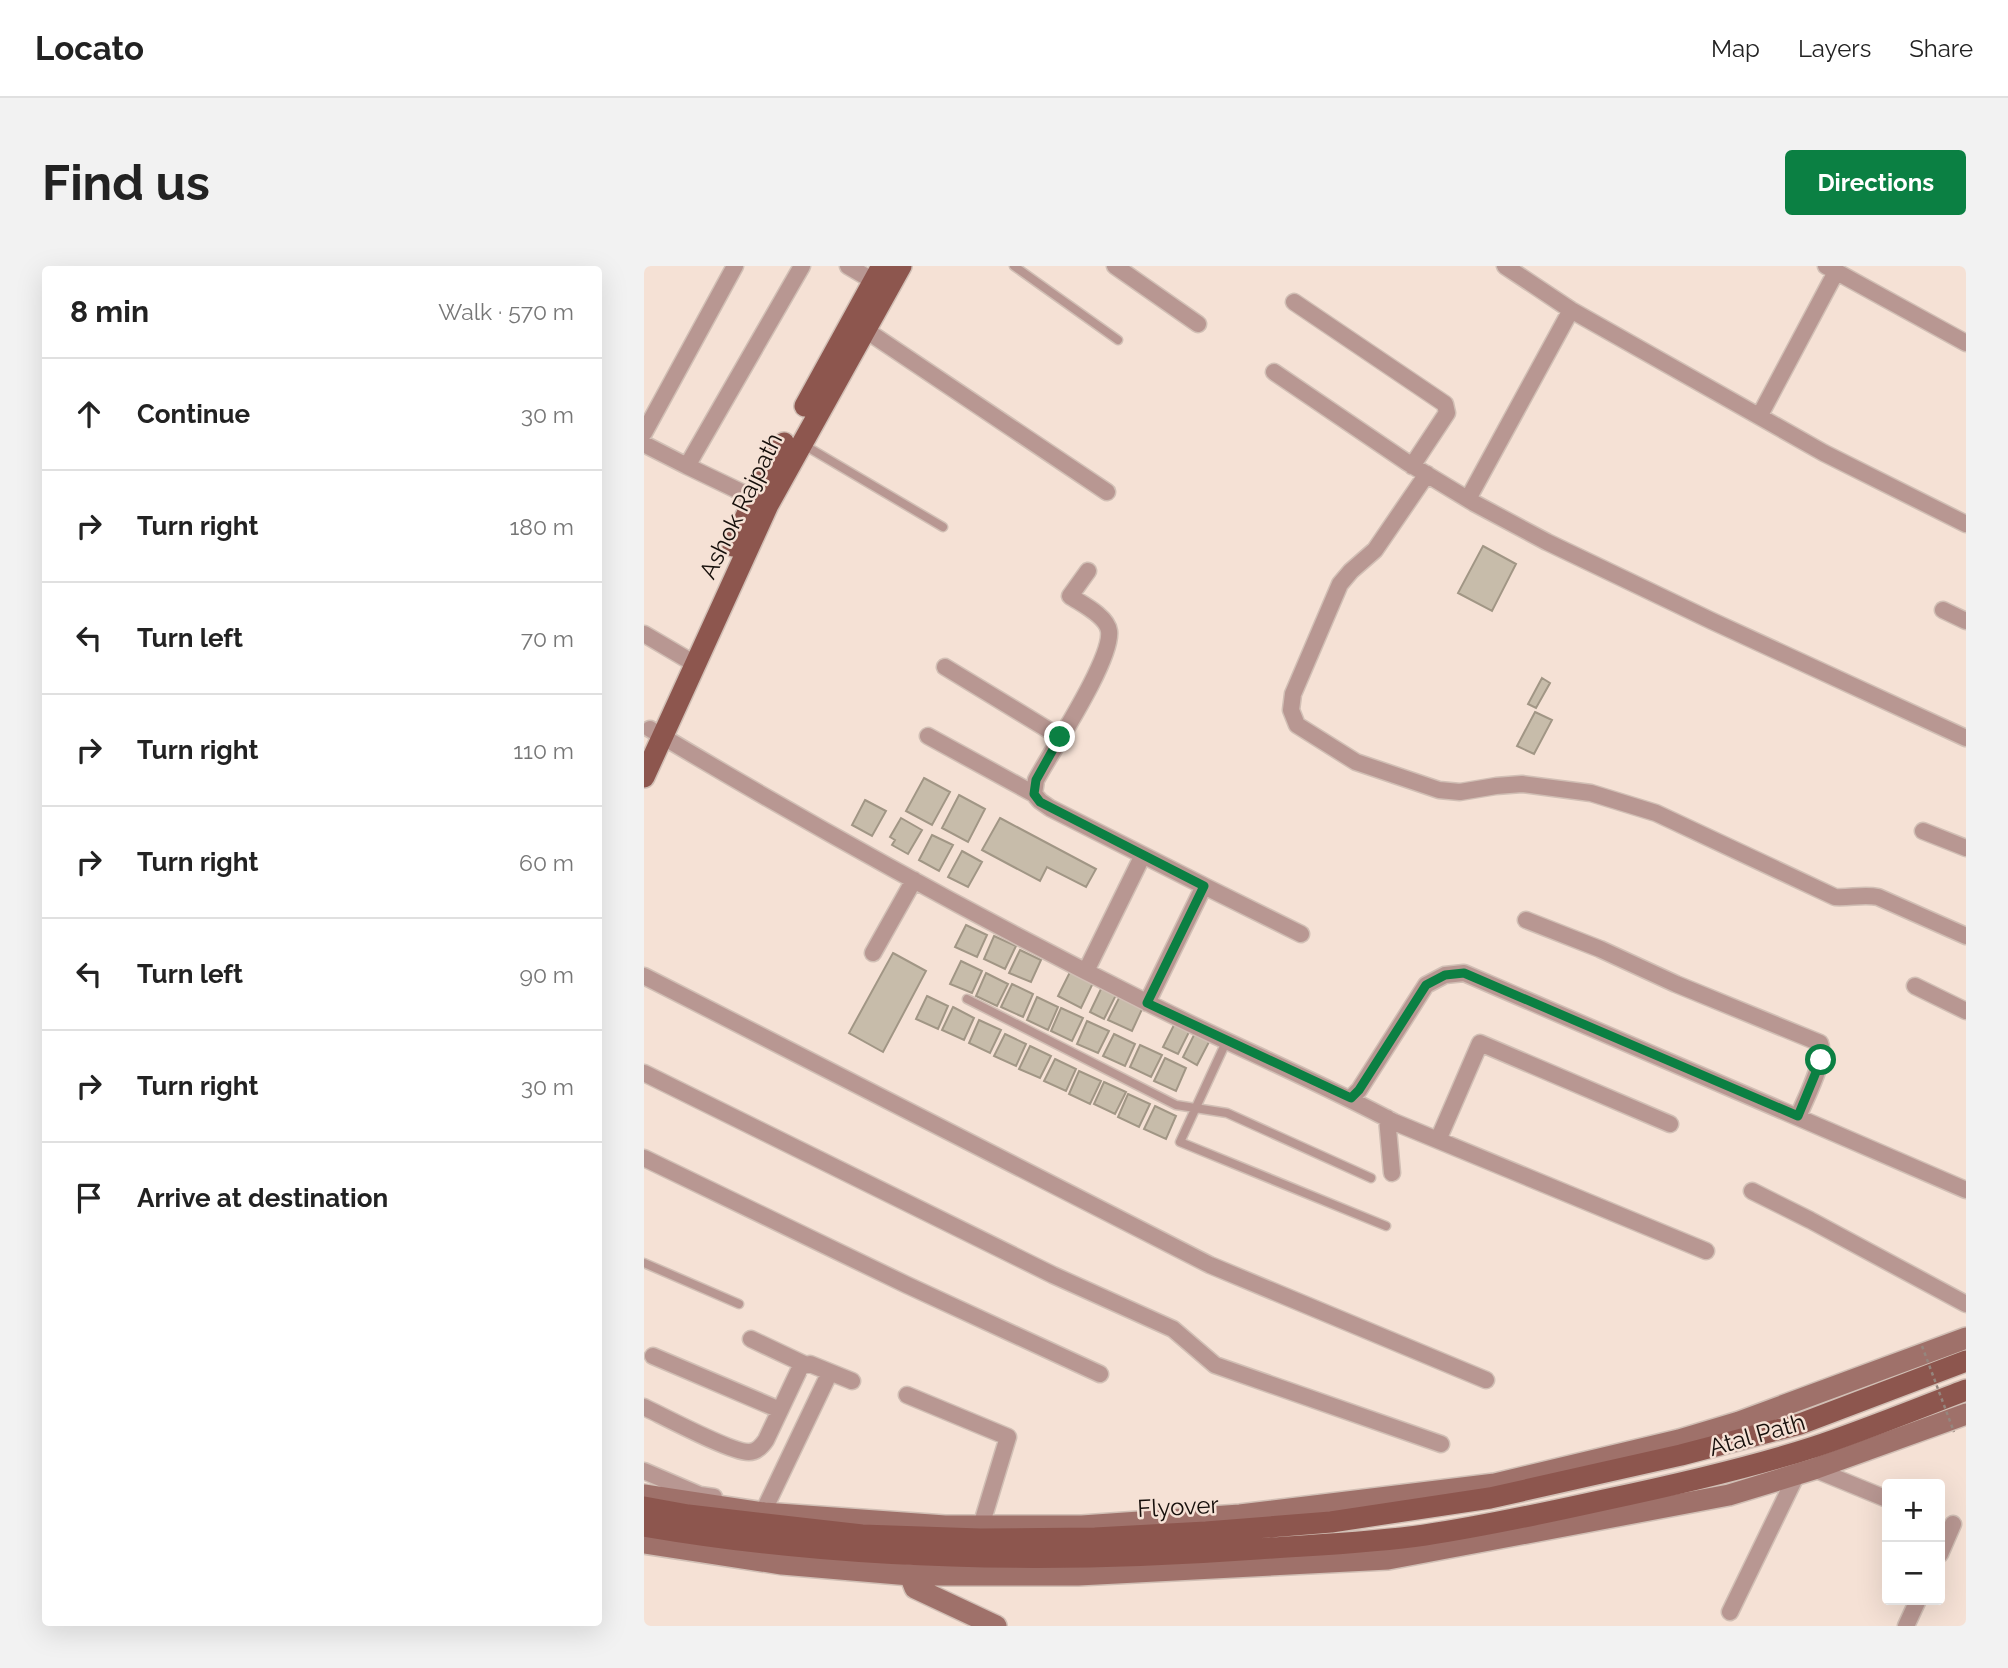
<!DOCTYPE html>
<meta charset="utf-8">
<style>
:root{--surface:#fff;--page:#f2f2f2;--text:#222;--muted:#767676;--line:#e0e0e0;--accent:#0b8043}
body{margin:0;font-family:Raleway,sans-serif;background:var(--page);color:var(--text)}
.controls{position:absolute;right:21px;bottom:21px;display:grid;overflow:hidden;border-radius:7px;box-shadow:0 7px 28px #0002}
.controls button{width:63px;height:63px;display:grid;place-items:center;padding:0;border:0;border-bottom:2px solid var(--line);background:var(--surface);color:var(--text);font:35px sans-serif}
.stop{position:absolute;width:21px;height:21px;margin:-16px;border:5px solid #0b8043;border-radius:50%;background:#fff}
.stop.end{background:#0b8043;border-color:#fff;box-shadow:0 2px 7px #0008}
.list{margin:0;padding:0;list-style:none}
h2{display:flex;justify-content:space-between;align-items:center;height:91px;margin:0;padding:0 28px;font-size:30px}
h2 small{font-size:23px;font-weight:400;color:var(--muted)}
.list li{display:grid;grid-template-columns:46px 1fr auto;gap:21px;align-items:center;box-sizing:border-box;height:112px;padding:0 28px;border-top:2px solid var(--line)}
.list b{display:block;font-size:26px;white-space:nowrap}
.list em{font-size:23px;font-style:normal;color:var(--muted)}
.icon{flex:none;width:38px;height:38px;fill:none;stroke:currentColor;stroke-width:2;stroke-linecap:round;stroke-linejoin:round}
.map{position:relative;flex:none;width:1322px;height:1360px;overflow:hidden;border-radius:7px}
header{display:flex;align-items:center;gap:42px;box-sizing:border-box;height:98px;padding:0 35px;background:var(--surface);border-bottom:2px solid var(--line)}
header strong{font-size:33px}
nav{display:flex;gap:38px;margin-inline-start:auto;font-size:24px}
.intro{display:flex;align-items:center;justify-content:space-between;box-sizing:border-box;height:168px;padding:0 42px}
h1{margin:0;font-size:49px}
.button{padding:18px 32px;border-radius:7px;background:var(--accent);color:#fff;font-size:24px;font-weight:700}
main{display:flex;gap:42px;padding:0 42px}
aside{flex:1;background:var(--surface);border-radius:7px;box-shadow:0 7px 28px #0002}
.map>svg:first-child{display:block}
.building{fill:#c7bcaa;stroke:#a19685;stroke-width:2}
.lines{fill:none;stroke-linecap:round;stroke-linejoin:round}
.lane-casing{stroke:#d1bfb5;stroke-width:11}
.street-casing{stroke:#d1bfb5;stroke-width:19}
.secondary-casing{stroke:#d1bfb5;stroke-width:24}
.primary-casing{stroke:#d1bfb5;stroke-width:24}
.lane{stroke:#b89792;stroke-width:8}
.street{stroke:#b89792;stroke-width:16}
.secondary{stroke:#9f716a;stroke-width:21}
.primary{stroke:#8d564e;stroke-width:21}
.path-bridge{stroke:#95867e;stroke-width:2.5;stroke-dasharray:3.5 3.5;stroke-linecap:butt}
.route{stroke:#0b8043;stroke-width:9}
.labels{text-anchor:middle;stroke-width:5;stroke-linejoin:round;paint-order:stroke}
.street-label{font-size:24px;fill:#160f0b;stroke:#f5e1d5}
</style>
<header>
<strong>Locato</strong>
<nav><a>Map</a><a>Layers</a><a>Share</a></nav>
</header>
<div class="intro"><h1>Find us</h1><a class="button">Directions</a></div>
<main>
<aside>
<h2>8 min<small>Walk · 570 m</small></h2>
<ul class="list">
<li><svg class="icon" aria-label="ahead" viewBox="0 0 24 24"><path d="M12 20V5M6 11l6-6 6 6"/></svg><div><b>Continue</b></div><em>30 m</em></li>
<li><svg class="icon" aria-label="right" viewBox="0 0 24 24"><path d="M7 20v-9h11M14 6l5 5-5 5"/></svg><div><b>Turn right</b></div><em>180 m</em></li>
<li><svg class="icon" aria-label="left" viewBox="0 0 24 24"><path d="M17 20v-9H6M10 6l-5 5 5 5"/></svg><div><b>Turn left</b></div><em>70 m</em></li>
<li><svg class="icon" aria-label="right" viewBox="0 0 24 24"><path d="M7 20v-9h11M14 6l5 5-5 5"/></svg><div><b>Turn right</b></div><em>110 m</em></li>
<li><svg class="icon" aria-label="right" viewBox="0 0 24 24"><path d="M7 20v-9h11M14 6l5 5-5 5"/></svg><div><b>Turn right</b></div><em>60 m</em></li>
<li><svg class="icon" aria-label="left" viewBox="0 0 24 24"><path d="M17 20v-9H6M10 6l-5 5 5 5"/></svg><div><b>Turn left</b></div><em>90 m</em></li>
<li><svg class="icon" aria-label="right" viewBox="0 0 24 24"><path d="M7 20v-9h11M14 6l5 5-5 5"/></svg><div><b>Turn right</b></div><em>30 m</em></li>
<li><svg class="icon" aria-label="arrive" viewBox="0 0 24 24"><path d="M6 21V4h12l-3 4 3 4H6"/></svg><div><b>Arrive at destination</b></div></li>
</ul>
</aside>
<div class="map">
<svg width="1322" height="1360" viewBox="0 0 1322 1360">
<rect width="100%" height="100%" fill="#f5e1d5"/>
<!-- building -->
<path class="building" d="M 839,280 L 872,298 L 848,345 L 814,327 Z
M 898,412 L 906,417 L 892,442 L 884,438 Z
M 891,446 L 908,454 L 890,488 L 873,480 Z
M 280,512 L 306,526 L 288,559 L 262,545 Z
M 315,529 L 341,543 L 324,576 L 298,562 Z
M 221,534 L 242,545 L 228,570 L 208,559 Z
M 257,552 L 278,564 L 264,588 L 248,579 L 251,574 L 246,571 Z
M 356,552 L 452,603 L 442,621 L 403,601 L 396,615 L 338,584 Z
M 288,569 L 309,579 L 295,605 L 275,594 Z
M 318,585 L 338,596 L 324,621 L 304,611 Z
M 322,659 L 343,669 L 333,691 L 311,681 Z
M 350,670 L 372,680 L 361,703 L 340,693 Z
M 376,684 L 397,694 L 387,716 L 365,707 Z
M 249,687 L 282,705 L 239,786 L 205,767 Z
M 317,695 L 338,705 L 328,727 L 306,718 Z
M 426,706 L 449,717 L 437,742 L 414,730 Z
M 342,707 L 364,718 L 353,740 L 332,730 Z
M 368,718 L 389,728 L 379,751 L 357,741 Z
M 458,721 L 472,729 L 460,753 L 446,746 Z
M 283,730 L 304,740 L 294,763 L 272,753 Z
M 476,730 L 499,741 L 488,765 L 464,754 Z
M 393,731 L 414,741 L 404,764 L 383,754 Z
M 309,741 L 330,752 L 320,774 L 298,764 Z
M 417,742 L 439,752 L 428,775 L 407,765 Z
M 335,754 L 357,764 L 346,787 L 325,777 Z
M 443,755 L 465,765 L 454,787 L 433,778 Z
M 531,757 L 546,764 L 534,788 L 519,781 Z
M 551,767 L 566,774 L 553,799 L 539,791 Z
M 361,768 L 382,778 L 372,800 L 350,790 Z
M 470,768 L 491,778 L 481,800 L 459,790 Z
M 496,779 L 518,789 L 507,811 L 486,801 Z
M 386,780 L 407,790 L 396,812 L 375,803 Z
M 521,792 L 542,802 L 532,825 L 510,815 Z
M 411,793 L 432,803 L 422,825 L 400,815 Z
M 435,805 L 457,815 L 446,838 L 425,828 Z
M 460,816 L 482,826 L 471,848 L 450,838 Z
M 484,828 L 506,838 L 495,861 L 474,851 Z
M 511,840 L 532,850 L 522,873 L 500,863 Z"/>
<g class="lines">
<defs>
<path id="lane" d="M 370,0 L 474,74
M 160,179 L 299,261
M 323,733 L 532,839 L 583,847 L 727,912
M 583,774 L 536,876 L 742,960
M 0,997 L 95,1038"/>
<path id="street" d="M 204,0 L 238,20
M 471,0 L 554,58
M 861,0 L 927,44 L 1180,187 L 1322,258
M 1182,0 L 1322,77
M 650,36 L 801,138 L 803,147 L 768,200
M 220,63 L 463,226
M 630,106 L 764,197 L 830,237 L 903,276 L 1068,355 L 1322,472
M 1116,149 L 1192,6
M 0,167 L 91,0
M 0,178 L 43,200
M 783,208 L 731,284 L 707,305 L 696,318 L 649,428 L 647,444 L 653,459 L 712,496 L 795,524 L 816,526 L 852,520 L 878,518 L 947,527 L 1012,547 L 1191,631 C 1206,632 1220,628 1234,631 L 1322,670
M 824,233 L 927,44
M 120,237 L 43,200 L 158,0
M 444,305 L 426,330 C 438,338 463,350 465,365 C 469,393 407,486 392,514 L 390,528 L 396,535 L 406,542 L 560,620 L 503,737
M 1299,344 L 1322,355
M 0,368 L 51,398
M 301,401 L 416,471
M 6,463 C 168,560 334,652 502,736 C 585,778 669,813 750,856 L 1062,985
M 284,470 L 390,528
M 1279,565 L 1322,582
M 560,620 L 657,668
M 882,654 L 956,683 L 1032,718 L 1176,777 C 1183,793 1161,833 1154,851
M 229,687 L 270,614
M 442,705 L 499,589
M 0,710 L 566,999 L 842,1114
M 1271,720 L 1322,745
M 0,807 L 409,1009 L 529,1063 L 571,1099 L 797,1178
M 707,832 L 715,824 L 782,719 L 801,709 L 820,707 L 1322,924
M 743,852 L 748,907
M 794,874 L 836,777 L 1026,858
M 0,892 L 263,1019 L 456,1108
M 1108,925 L 1166,954 L 1322,1038
M 107,1073 L 160,1098
M 9,1090 L 136,1144
M 263,1129 L 364,1171 L 337,1260
M 0,1141 C 19,1150 88,1187 105,1186 C 113,1186 118,1180 122,1174 L 157,1100 L 166,1098 L 208,1115
M 1170,1203 L 1243,1233
M 0,1205 L 56,1229 L 70,1231
M 121,1242 L 186,1106
M 1296,1288 L 1309,1258
M 1086,1346 L 1153,1208
M 1262,1360 L 1274,1334"/>
<path id="secondary" d="M 0,1229 L 120,1247 L 301,1260 L 438,1260 L 596,1249 L 851,1218 L 1035,1174 L 1095,1156 L 1322,1072
M 0,1277 L 138,1298 L 266,1309 L 434,1309 L 744,1293 L 1085,1229 L 1170,1203 L 1322,1148
M 266,1309 L 271,1322 L 352,1360"/>
<path id="primary" d="M 161,140 L 238,0
M 89,280 L 110,232 L 140,177
M 0,511 L 124,239 L 257,0
M 0,1241 L 44,1249 L 218,1269 L 336,1273 L 451,1272 L 562,1266 L 687,1256 L 846,1232 L 1037,1189 L 1156,1158 L 1322,1095
M 0,1260 C 203,1295 408,1298 613,1283 C 669,1279 726,1277 781,1269 C 841,1260 901,1247 960,1234 C 1031,1219 1102,1203 1170,1181 C 1221,1164 1272,1143 1322,1124"/>
</defs>
<!-- lane casing -->
<use href="#lane" class="lane-casing"/>
<!-- street casing -->
<use href="#street" class="street-casing"/>
<!-- secondary casing -->
<use href="#secondary" class="secondary-casing"/>
<!-- primary casing -->
<use href="#primary" class="primary-casing"/>
<!-- lane -->
<use href="#lane" class="lane"/>
<!-- street -->
<use href="#street" class="street"/>
<!-- secondary -->
<use href="#secondary" class="secondary"/>
<!-- primary -->
<use href="#primary" class="primary"/>
<!-- path-bridge -->
<path class="path-bridge" d="M 1278,1080 L 1310,1166"/>
</g>
<g class="lines">
<!-- route -->
<path class="route" d="M 416,471 L 392,514 L 390,528 L 396,536 L 560,620 L 503,737 L 707,832 L 715,824 L 782,719 L 801,709 L 820,707 L 1154,850 L 1177,794"/>
</g>
<g class="labels">
<!-- street labels -->
<g class="street-label">
<text transform="translate(97 240) rotate(-64)" y="8">Ashok Rajpath</text>
<text transform="translate(1113 1169) rotate(-16)" y="8">Atal Path</text>
<text transform="translate(534 1241) rotate(-3)" y="8">Flyover</text>
</g>
</g>
</svg>
<div class="controls">
<button>+</button>
<button>−</button>
</div>
<div class="stop" style="left:1177px;top:794px"></div>
<div class="stop end" style="left:416px;top:471px"></div>
</div>
</main>
